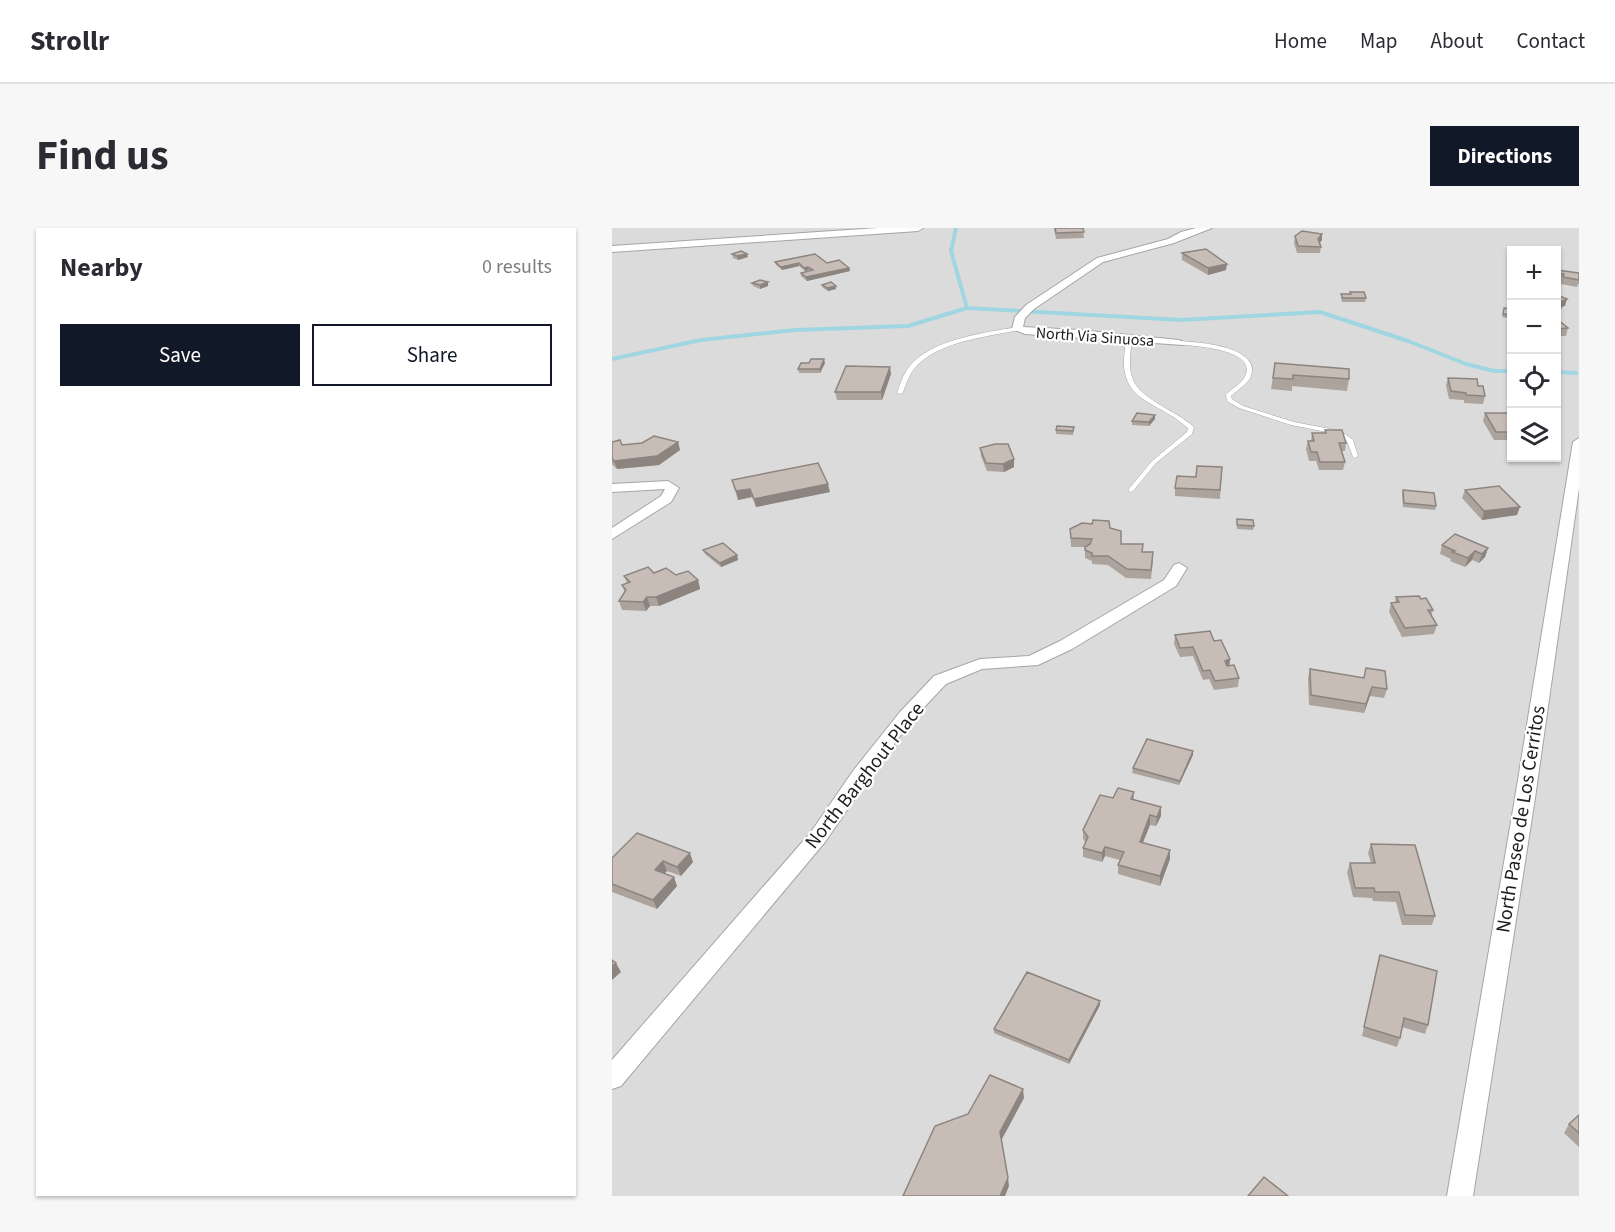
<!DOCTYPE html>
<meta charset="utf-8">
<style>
:root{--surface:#fff;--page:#f7f7f7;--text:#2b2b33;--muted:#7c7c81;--line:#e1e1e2;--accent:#111827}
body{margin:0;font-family:"Source Sans 3",sans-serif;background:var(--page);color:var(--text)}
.controls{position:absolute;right:18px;top:18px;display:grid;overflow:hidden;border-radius:0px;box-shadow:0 2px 4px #0004}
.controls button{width:54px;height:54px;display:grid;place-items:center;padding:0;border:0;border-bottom:2px solid var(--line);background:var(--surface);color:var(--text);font:30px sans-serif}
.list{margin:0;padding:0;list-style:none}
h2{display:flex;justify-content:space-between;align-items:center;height:78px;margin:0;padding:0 24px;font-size:26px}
h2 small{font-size:20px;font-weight:400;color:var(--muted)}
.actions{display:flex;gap:12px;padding:18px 24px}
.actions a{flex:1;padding:14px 0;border:2px solid var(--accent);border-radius:0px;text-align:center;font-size:21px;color:var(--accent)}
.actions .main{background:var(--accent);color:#fff}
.icon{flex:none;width:33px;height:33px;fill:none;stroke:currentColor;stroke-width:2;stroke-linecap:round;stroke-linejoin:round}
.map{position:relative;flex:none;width:967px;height:968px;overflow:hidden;border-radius:0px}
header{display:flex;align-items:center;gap:36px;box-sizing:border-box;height:84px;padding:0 30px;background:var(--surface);border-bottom:2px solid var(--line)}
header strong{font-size:28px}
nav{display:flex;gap:33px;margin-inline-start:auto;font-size:21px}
.intro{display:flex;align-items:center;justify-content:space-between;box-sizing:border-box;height:144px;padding:0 36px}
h1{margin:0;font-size:42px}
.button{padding:15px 27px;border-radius:0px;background:var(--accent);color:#fff;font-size:21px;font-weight:700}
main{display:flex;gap:36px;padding:0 36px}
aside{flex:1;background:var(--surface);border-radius:0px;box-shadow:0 2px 4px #0004}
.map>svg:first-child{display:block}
.residential{fill:#dcdbdb;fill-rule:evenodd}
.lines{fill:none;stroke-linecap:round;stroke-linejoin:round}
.stream{stroke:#a0d6e1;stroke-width:4}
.lane-casing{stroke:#a5a5a5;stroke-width:1}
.street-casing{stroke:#a5a5a5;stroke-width:2}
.lane{fill:#fff;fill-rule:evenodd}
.street{fill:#fff;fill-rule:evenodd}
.wall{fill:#aca39d}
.shaded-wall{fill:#8c847f}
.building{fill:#c8bdb6;stroke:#8c847f;stroke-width:1.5}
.labels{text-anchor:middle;stroke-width:4.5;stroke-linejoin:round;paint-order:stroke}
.far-street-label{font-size:16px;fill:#1e1e1e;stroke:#fff}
.street-label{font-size:20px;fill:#1e1e1e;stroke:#fff}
</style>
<header>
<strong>Strollr</strong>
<nav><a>Home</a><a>Map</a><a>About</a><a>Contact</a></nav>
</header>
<div class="intro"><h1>Find us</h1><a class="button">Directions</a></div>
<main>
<aside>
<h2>Nearby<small>0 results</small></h2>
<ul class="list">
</ul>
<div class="actions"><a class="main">Save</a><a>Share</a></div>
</aside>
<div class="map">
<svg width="967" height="968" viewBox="0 0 967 968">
<rect width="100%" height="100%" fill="#f0ebe3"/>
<!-- residential -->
<path class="residential" d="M 0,0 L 967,0 L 967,968 L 0,968 ZM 900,22 L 945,22 L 945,230 L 900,230 Z"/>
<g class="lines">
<!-- stream -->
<path class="stream" d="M 344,0 L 339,23 L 355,80
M 0,131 L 89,112 L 183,102 L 296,98 L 355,80 L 569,92 L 708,84 L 796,113 L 854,136 L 882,143 L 900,143
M 945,144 L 964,145"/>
<defs>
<path id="lane" d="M 405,99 L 408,101 L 407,102 C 374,109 325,113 302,141 C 296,148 294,158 290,166 L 285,165 C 288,156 291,147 297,139 C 319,111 372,105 405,99 Z
M 517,108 L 520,110 C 519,122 516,136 520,149 C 526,171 565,183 582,199 L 580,206 L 544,235 L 521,263 L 519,264 L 516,262 L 540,233 L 575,204 L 576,200 C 571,196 566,192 560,188 C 543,177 520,170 514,149 C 510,136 513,122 514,110 Z
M 567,113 C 585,114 649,118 639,148 C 636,156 625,162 619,168 L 620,171 L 631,178 L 682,194 L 729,203 L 741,212 L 746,228 L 743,230 L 741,229 L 735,213 L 725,206 L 679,197 L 627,180 L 615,173 L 614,167 C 619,161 628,157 632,150 C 650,121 580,118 565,116 L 564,115 Z"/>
<path id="street" d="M 266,0 L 311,0 L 306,3 L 0,24 L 0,18 Z
M 584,0 L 600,0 L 562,15 L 491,34 L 422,81 L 413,90 L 411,99 L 467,102 L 567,112 L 573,115 L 571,117 L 413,106 L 400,101 L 403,89 L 414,77 L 485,30 L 556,11 L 569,4 Z
M 967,210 L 967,260 L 923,570 L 861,968 L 835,968 L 903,570 L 961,214 Z
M 56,253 L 67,260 L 59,274 L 0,311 L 0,300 L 49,268 L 53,261 L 0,264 L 0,256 Z
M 567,335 L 575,340 L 564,358 L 460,421 L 426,437 L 370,441 L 334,456 L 300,492 L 255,553 L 213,614 L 9,858 L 0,861 L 0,832 L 199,604 L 241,543 L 288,484 L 322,448 L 368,431 L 417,428 L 448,413 L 552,352 L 562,337 Z"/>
</defs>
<!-- lane casing -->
<use href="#lane" class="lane-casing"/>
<!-- street casing -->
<use href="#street" class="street-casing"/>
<!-- lane -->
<use href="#lane" class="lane"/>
<!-- street -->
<use href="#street" class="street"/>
</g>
<!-- wall -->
<path class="wall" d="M 442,0 L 471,0 L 472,10 L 444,11 Z
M 683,8 L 710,12 L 708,15 L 709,19 L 708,25 L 685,25 L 682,15 Z
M 570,25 L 614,42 L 596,47 L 570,32 Z
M 120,26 L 135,26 L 136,29 L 126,32 L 121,30 Z
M 163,34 L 215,35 L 237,40 L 238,43 L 195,53 L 189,48 L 189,45 L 198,43 L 197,42 L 193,43 L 187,38 L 170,42 L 164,37 Z
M 945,42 L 967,45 L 967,56 L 966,56 L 965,59 L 949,56 L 949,53 L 945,53 Z
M 140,55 L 156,58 L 148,61 L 141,58 Z
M 210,57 L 224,58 L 224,61 L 216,63 L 211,60 Z
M 738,64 L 754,70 L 753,74 L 730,74 L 729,70 L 729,66 L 738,66 Z
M 892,80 L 900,81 L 900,91 L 890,89 Z
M 945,91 L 956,100 L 954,108 L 945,108 Z
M 197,135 L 213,135 L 208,145 L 187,145 L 186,141 Z
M 663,135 L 737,151 L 735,163 L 680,158 L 680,163 L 659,161 Z
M 279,146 L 270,172 L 225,172 L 223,164 Z
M 836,150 L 866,158 L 873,168 L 871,176 L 852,175 L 852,172 L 837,171 L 834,157 Z
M 873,185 L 900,185 L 900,216 L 897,212 L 882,212 L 871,193 Z
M 543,187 L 543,191 L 537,198 L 520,197 L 520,193 Z
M 462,199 L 461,207 L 444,206 L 444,202 Z
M 713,202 L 734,215 L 733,223 L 730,223 L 733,234 L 731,242 L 707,242 L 704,233 L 697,233 L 694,221 L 696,213 L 699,213 L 700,205 L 713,205 Z
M 0,214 L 10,217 L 66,214 L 68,222 L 47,237 L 5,241 L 0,236 Z
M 368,220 L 402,231 L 402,239 L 392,244 L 375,243 L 369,228 Z
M 610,239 L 608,271 L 563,268 L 563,260 L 584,249 Z
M 120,252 L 218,264 L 144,279 L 140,269 L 126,272 Z
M 791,262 L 824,278 L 823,282 L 791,279 L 790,267 Z
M 853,262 L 905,287 L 870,292 L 850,270 Z
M 625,291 L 642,298 L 641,302 L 625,301 Z
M 498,300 L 509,316 L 530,324 L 541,333 L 539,351 L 514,350 L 496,337 L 480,336 L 480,333 L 473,330 L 473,319 L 459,319 L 458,301 Z
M 830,317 L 876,320 L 873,329 L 867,335 L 860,332 L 853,339 L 838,333 L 839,331 L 828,326 Z
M 91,322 L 125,327 L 126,332 L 109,339 L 93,326 Z
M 42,345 L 64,347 L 86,352 L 88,361 L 47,378 L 38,378 L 34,383 L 10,382 L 7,373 L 13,365 L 10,357 L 15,355 L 12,348 Z
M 784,369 L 809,371 L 821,382 L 819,388 L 825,397 L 822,406 L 790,409 L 777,384 L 779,375 L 783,374 Z
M 563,407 L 602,413 L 618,431 L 617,437 L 627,450 L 626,459 L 602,462 L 597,451 L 591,452 L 581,428 L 568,429 L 562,416 Z
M 698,441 L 775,461 L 772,470 L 758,468 L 752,485 L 697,477 L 696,450 Z
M 581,523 L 581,527 L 567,557 L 520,545 L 521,540 Z
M 522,564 L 522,572 L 549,579 L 549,588 L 544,598 L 538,597 L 531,615 L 558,631 L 548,658 L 506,646 L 506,637 L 508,632 L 493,628 L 490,634 L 471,629 L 471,620 L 474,615 L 471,611 L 471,602 L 501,570 Z
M 759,616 L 823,688 L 820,697 L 790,697 L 784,674 L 761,673 L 760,670 L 741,669 L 735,644 L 738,635 L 759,635 L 756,625 Z
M 0,630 L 81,634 L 69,648 L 55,643 L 52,646 L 65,658 L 45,681 L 0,664 Z
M 768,727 L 816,797 L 813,806 L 790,799 L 788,810 L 785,819 L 750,808 Z
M 488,777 L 457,836 L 382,805 L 382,801 Z
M 967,887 L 967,919 L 952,905 L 957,896 Z"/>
<!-- shaded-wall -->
<path class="shaded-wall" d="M 710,6 L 710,12 L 705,17 L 706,11 Z
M 135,26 L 136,29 L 126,32 L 125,28 Z
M 187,35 L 187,38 L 170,42 L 169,39 Z
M 615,36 L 614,42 L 596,47 L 596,40 Z
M 196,39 L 197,42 L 193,43 L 192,40 Z
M 237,40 L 238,43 L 195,53 L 194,49 Z
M 156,54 L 156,58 L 148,61 L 148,57 Z
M 224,58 L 224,61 L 216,63 L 215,60 Z
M 955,71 L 953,78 L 950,79 L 949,82 L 945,84 L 945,78 L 948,74 Z
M 212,131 L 213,135 L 208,145 L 208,141 Z
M 278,139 L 279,146 L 270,172 L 269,164 Z
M 543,187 L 543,191 L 537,198 L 537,194 Z
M 66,214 L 68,222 L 47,237 L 5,241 L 2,233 Z
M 402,231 L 402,239 L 392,244 L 391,236 Z
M 216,256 L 218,264 L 144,279 L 142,271 Z
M 138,261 L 140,269 L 126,272 L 124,263 Z
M 908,279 L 905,287 L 870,292 L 872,283 Z
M 876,320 L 873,329 L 867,335 L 870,326 Z
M 863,323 L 860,332 L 853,339 L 856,330 Z
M 125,327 L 126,332 L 109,339 L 108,335 Z
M 86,352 L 88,361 L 47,378 L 44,369 Z
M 35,369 L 38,378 L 34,383 L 31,374 Z
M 618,431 L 617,441 L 613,433 Z
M 760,459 L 758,468 L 752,485 L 754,476 Z
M 581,523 L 581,527 L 567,557 L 568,553 Z
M 549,579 L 549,588 L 544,598 L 545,589 Z
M 538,587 L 538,597 L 527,623 L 528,614 Z
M 493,619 L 493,628 L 490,634 L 490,625 Z
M 558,622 L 558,631 L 548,658 L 548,648 Z
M 78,625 L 81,634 L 69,648 L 65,639 Z
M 51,633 L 55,643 L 47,651 L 43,642 Z
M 62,649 L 65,658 L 45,681 L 41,672 Z
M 4,735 L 9,744 L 0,752 L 0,738 Z
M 488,773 L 488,777 L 457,836 L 457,832 Z
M 411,861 L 412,870 L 389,913 L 388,904 Z
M 396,950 L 397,958 L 393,968 L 388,968 Z"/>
<!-- building -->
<path class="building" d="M 443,0 L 471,0 L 472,4 L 444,5 Z
M 690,3 L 710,6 L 706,11 L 709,19 L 686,18 L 683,8 Z
M 594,21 L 615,36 L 596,40 L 570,25 Z
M 129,23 L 135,26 L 125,28 L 120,26 Z
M 203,26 L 215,35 L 227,32 L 237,40 L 194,49 L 189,45 L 201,42 L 196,39 L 192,40 L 187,35 L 169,39 L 163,34 Z
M 945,42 L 967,45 L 967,52 L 951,49 L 952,46 L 945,45 Z
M 148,52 L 156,54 L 148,57 L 140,55 Z
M 219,54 L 224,58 L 215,60 L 210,57 Z
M 738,64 L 752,64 L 754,70 L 731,70 L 729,66 L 739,66 Z
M 945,67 L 955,71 L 948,74 L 951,75 L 945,78 Z
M 892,80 L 900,81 L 900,87 L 891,86 Z
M 945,91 L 956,100 L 945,101 Z
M 199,131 L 212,131 L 208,141 L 186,141 L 189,135 L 197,135 Z
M 663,135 L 737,141 L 737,151 L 681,147 L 681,151 L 661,150 Z
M 234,138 L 278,139 L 269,164 L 223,164 Z
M 836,150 L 865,151 L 866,158 L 871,158 L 873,168 L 854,167 L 854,165 L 839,163 Z
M 525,185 L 543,187 L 537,194 L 520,193 Z
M 873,185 L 900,185 L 900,204 L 884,204 Z
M 445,198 L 462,199 L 461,203 L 444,202 Z
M 713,202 L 730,202 L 734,215 L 727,215 L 733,234 L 708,234 L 705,224 L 699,224 L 696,213 L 702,213 L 700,205 L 714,205 Z
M 42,208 L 66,214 L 45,228 L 2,233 L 0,230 L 0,214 L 8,212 L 10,217 L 30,215 Z
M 383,216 L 396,216 L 402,231 L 391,236 L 374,235 L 368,220 Z
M 206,235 L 216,256 L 142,271 L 138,261 L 124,263 L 120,252 Z
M 585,238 L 610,239 L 608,262 L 563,260 L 565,248 L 584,249 Z
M 887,258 L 908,279 L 872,283 L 853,262 Z
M 791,262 L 822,265 L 824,278 L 792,275 Z
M 625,291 L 641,292 L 642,298 L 625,297 Z
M 481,292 L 497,293 L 498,300 L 509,303 L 509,316 L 531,316 L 530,324 L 541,324 L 539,342 L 515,341 L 496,328 L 480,328 L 480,325 L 473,322 L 473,319 L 478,316 L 480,311 L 459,310 L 458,301 L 470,295 L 480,296 Z
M 843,306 L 876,320 L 870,326 L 863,323 L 856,330 L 840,324 L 843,323 L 830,317 Z
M 111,315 L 125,327 L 108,335 L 91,322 Z
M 36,339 L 42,345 L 54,340 L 64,347 L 76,343 L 86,352 L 44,369 L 35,369 L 31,374 L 7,373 L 14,362 L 10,357 L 18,354 L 12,348 Z
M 807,368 L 809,371 L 814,370 L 821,382 L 816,382 L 825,397 L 793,400 L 779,375 L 787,374 L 784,369 Z
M 598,403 L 602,413 L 609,412 L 618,431 L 613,433 L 615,438 L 622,437 L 627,450 L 603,453 L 598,442 L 591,443 L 581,419 L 568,420 L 563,407 Z
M 754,440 L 773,443 L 775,461 L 760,459 L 754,476 L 699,467 L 698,441 L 752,450 Z
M 535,511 L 581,523 L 568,553 L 521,540 Z
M 506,560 L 522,564 L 519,571 L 549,579 L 545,589 L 538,587 L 528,614 L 558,622 L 548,648 L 506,637 L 512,624 L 493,619 L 490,625 L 471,620 L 476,609 L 471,602 L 488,567 L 501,570 Z
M 25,605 L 78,625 L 65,639 L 51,633 L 43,642 L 62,649 L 41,672 L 0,656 L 0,630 Z
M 759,616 L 803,617 L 823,688 L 793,687 L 787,664 L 763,664 L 762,660 L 743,660 L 738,635 L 763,635 Z
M 768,727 L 825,743 L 816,797 L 792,790 L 788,810 L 752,799 Z
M 0,732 L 4,735 L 0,738 Z
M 415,744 L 488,773 L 457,832 L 382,801 Z
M 378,847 L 411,861 L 388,904 L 396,950 L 388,968 L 291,968 L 323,898 L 356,886 Z
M 967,887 L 967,905 L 957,896 Z
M 652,949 L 676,968 L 636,968 Z"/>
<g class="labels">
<!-- far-street labels -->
<g class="far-street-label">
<text transform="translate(483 108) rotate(4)" y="6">North Via Sinuosa</text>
</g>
<!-- street labels -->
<g class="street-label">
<text transform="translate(252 547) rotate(-52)" y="7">North Barghout Place</text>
<text transform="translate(908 591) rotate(-81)" y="7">North Paseo de Los Cerritos</text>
</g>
</g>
</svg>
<div class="controls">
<button>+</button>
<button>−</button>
<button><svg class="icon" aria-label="locate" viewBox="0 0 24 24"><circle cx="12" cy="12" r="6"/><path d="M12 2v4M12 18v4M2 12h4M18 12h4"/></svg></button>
<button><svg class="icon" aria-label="layers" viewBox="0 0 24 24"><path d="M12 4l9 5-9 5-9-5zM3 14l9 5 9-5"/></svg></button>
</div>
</div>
</main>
